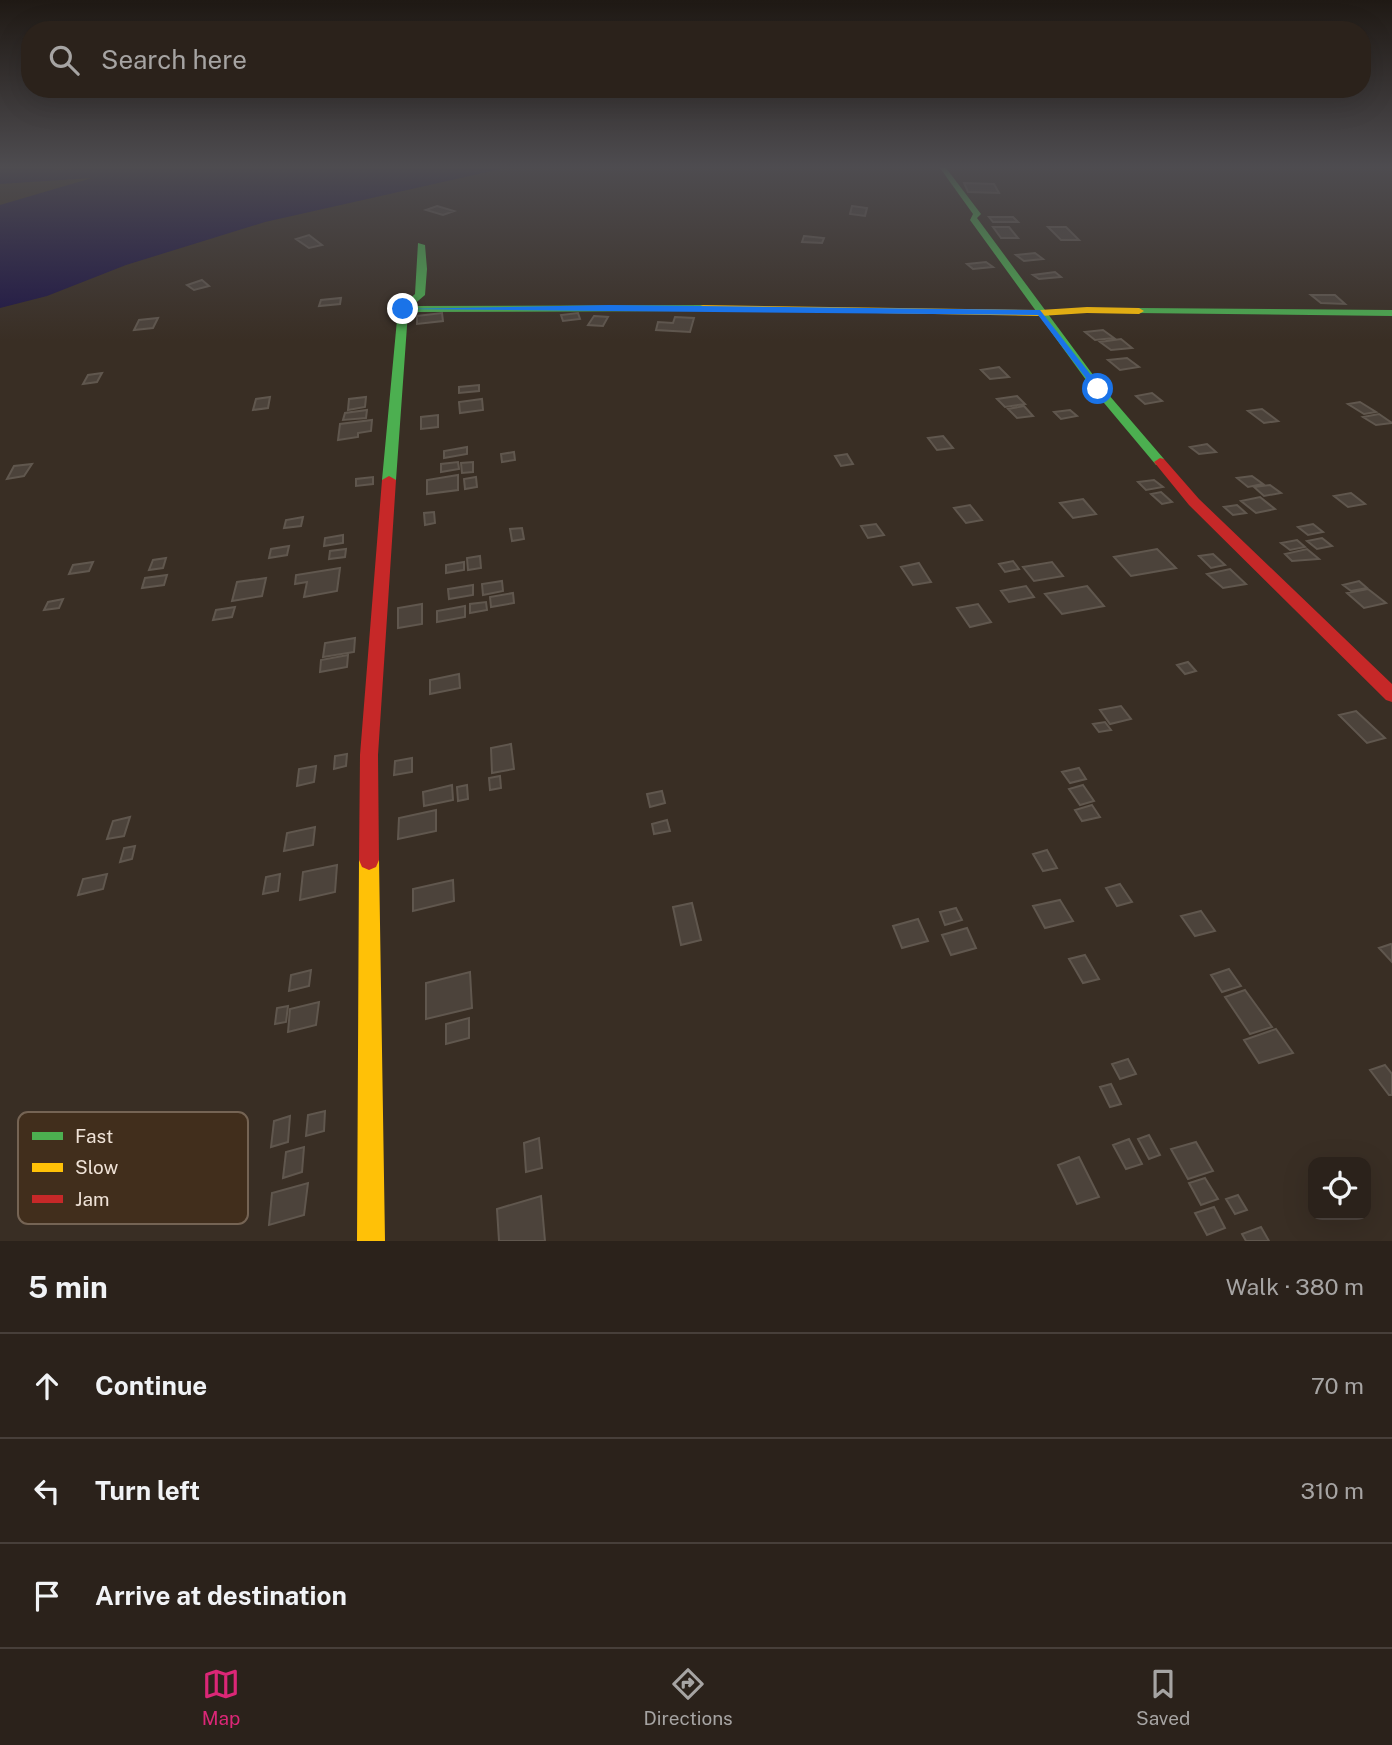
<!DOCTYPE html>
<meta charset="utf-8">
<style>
:root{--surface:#2b221b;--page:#372f28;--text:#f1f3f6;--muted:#a6a4a3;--line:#473f3a;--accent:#db2777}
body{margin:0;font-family:"Public Sans",sans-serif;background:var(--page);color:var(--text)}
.controls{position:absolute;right:21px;bottom:21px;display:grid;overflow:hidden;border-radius:14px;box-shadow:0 7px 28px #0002}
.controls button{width:63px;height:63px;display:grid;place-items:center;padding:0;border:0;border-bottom:2px solid var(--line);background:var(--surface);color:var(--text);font:35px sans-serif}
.stop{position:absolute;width:21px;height:21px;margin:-16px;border:5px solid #1a73e8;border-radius:50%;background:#fff}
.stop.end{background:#1a73e8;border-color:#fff;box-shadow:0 2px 7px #0008}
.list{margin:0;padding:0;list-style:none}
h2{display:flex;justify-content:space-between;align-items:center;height:91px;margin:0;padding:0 28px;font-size:30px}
h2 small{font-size:23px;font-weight:400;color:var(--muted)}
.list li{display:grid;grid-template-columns:46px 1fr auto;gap:21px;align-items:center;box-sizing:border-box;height:105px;padding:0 28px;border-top:2px solid var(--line)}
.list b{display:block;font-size:26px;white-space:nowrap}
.list em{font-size:23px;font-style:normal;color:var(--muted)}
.icon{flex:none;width:38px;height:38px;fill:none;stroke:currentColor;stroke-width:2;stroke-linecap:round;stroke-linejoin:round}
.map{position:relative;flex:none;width:1392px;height:1241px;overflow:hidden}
.search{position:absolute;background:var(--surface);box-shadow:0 7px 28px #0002;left:21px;right:21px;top:21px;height:77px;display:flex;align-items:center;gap:18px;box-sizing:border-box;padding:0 24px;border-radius:28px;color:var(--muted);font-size:26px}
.sheet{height:406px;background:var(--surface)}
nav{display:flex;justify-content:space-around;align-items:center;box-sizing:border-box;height:98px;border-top:2px solid var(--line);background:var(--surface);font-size:19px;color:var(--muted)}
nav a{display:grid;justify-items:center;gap:4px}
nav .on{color:var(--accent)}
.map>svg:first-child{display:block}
.water{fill:#1e1545}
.building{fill:#4c433b;stroke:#60574e;stroke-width:2}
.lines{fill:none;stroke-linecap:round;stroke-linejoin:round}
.fast{fill:#4caf50;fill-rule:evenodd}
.slow{fill:#ffc107;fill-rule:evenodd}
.jam{fill:#c62828;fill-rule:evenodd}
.route{fill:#1a73e8}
.key{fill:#412e1c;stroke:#756454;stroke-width:2}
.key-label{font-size:19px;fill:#efe2d7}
</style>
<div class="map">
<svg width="1392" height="1241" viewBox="0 0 1392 1241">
<rect width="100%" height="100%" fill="#392e24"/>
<!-- water -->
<path class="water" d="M 0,168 L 53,168 L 56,170 L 88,168 L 505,168 L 265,222 L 126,265 L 47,296 L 0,308 L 0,205 L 92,178 L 0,184 Z"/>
<!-- building -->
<path class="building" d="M 964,183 L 994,184 L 999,193 L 968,192 Z
M 437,206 L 454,211 L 443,215 L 426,210 Z
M 852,206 L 867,208 L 865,216 L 850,214 Z
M 989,217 L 1013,217 L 1018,222 L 993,222 Z
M 993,227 L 1009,227 L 1018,238 L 1001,238 Z
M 1048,227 L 1066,227 L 1079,240 L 1061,240 Z
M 309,235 L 322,245 L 309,248 L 296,239 Z
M 804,236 L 824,238 L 822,243 L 802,242 Z
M 1035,253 L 1043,259 L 1024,261 L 1016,255 Z
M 986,262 L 993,267 L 973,269 L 967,264 Z
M 1055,272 L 1061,277 L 1039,279 L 1033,275 Z
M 202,280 L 209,286 L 194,290 L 187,285 Z
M 1311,295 L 1335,295 L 1345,304 L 1321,303 Z
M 341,298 L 340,304 L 319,306 L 321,300 Z
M 442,313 L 443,321 L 417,324 L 417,316 Z
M 578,313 L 580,319 L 563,321 L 561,315 Z
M 594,316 L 608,317 L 603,326 L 588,325 Z
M 675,317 L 694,318 L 690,332 L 656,330 L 658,322 L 673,323 Z
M 158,318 L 153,328 L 134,330 L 139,320 Z
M 1103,330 L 1114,338 L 1095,340 L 1085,332 Z
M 1121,339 L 1132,348 L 1111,350 L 1100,342 Z
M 1127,358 L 1139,367 L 1120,370 L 1108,360 Z
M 999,367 L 1009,377 L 990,379 L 981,370 Z
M 102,373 L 97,382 L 83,384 L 88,375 Z
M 479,385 L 479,391 L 459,393 L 459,387 Z
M 1152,393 L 1162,401 L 1145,404 L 1136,396 Z
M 1017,396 L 1025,404 L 1005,407 L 997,399 Z
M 270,397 L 268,408 L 253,410 L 256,399 Z
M 366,397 L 365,407 L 348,410 L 349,399 Z
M 482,399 L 483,410 L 460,413 L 459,402 Z
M 1360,402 L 1376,412 L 1364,414 L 1348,404 Z
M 1024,406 L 1033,416 L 1017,418 L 1008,409 Z
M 1262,409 L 1278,421 L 1264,423 L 1248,411 Z
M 367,410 L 366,418 L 343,420 L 345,413 Z
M 1070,410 L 1077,416 L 1061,419 L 1054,412 Z
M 1379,414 L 1392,423 L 1376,425 L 1363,417 Z
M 438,415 L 438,427 L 421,429 L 421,417 Z
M 372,420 L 371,431 L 358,433 L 358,437 L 338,440 L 340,424 Z
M 943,436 L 953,448 L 937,450 L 928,438 Z
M 1207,444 L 1216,452 L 1199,454 L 1190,447 Z
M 467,447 L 467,454 L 444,458 L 444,451 Z
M 514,452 L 515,460 L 502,462 L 501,454 Z
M 847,454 L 853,464 L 841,466 L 835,456 Z
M 458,462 L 459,469 L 441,472 L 441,464 Z
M 473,462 L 473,472 L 462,473 L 461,463 Z
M 32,464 L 24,476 L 7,479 L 14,466 Z
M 458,475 L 458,490 L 427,494 L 427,480 Z
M 1252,476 L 1263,484 L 1248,487 L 1237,478 Z
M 373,477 L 373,484 L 356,486 L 356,479 Z
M 476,477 L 477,487 L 465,489 L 464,479 Z
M 1154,480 L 1163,487 L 1146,490 L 1138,482 Z
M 1270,485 L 1281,493 L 1264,496 L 1254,487 Z
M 1161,492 L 1172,502 L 1162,504 L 1151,494 Z
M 1351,493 L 1365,504 L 1348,507 L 1334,496 Z
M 1260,497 L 1275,509 L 1256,513 L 1241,501 Z
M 1083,499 L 1096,514 L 1073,518 L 1060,503 Z
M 970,505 L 982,520 L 966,523 L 954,508 Z
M 1237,505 L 1246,513 L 1233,515 L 1224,507 Z
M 434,512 L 435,523 L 425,525 L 424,513 Z
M 303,517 L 301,526 L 284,528 L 286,520 Z
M 876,524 L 884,535 L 868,538 L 861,526 Z
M 1313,524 L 1323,532 L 1308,535 L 1298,527 Z
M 522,528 L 524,539 L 512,541 L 510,529 Z
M 343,535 L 343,543 L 324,546 L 325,538 Z
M 1322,538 L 1332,546 L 1317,549 L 1307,541 Z
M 1297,540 L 1305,547 L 1290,550 L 1281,543 Z
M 289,546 L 287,555 L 269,558 L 271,549 Z
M 346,549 L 345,557 L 329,559 L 330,551 Z
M 1157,549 L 1176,568 L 1131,576 L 1114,557 Z
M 1307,549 L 1319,559 L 1292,561 L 1285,554 Z
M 1213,554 L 1225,565 L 1211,568 L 1199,556 Z
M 480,556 L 481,568 L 468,570 L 467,558 Z
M 166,558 L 163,568 L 149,570 L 153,560 Z
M 1013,561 L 1019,569 L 1005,572 L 999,564 Z
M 93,562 L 89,571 L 69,574 L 73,565 Z
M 464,562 L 464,570 L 446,573 L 446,565 Z
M 1052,562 L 1063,576 L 1034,581 L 1023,567 Z
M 919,563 L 931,582 L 913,585 L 901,567 Z
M 340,568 L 337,591 L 304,597 L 307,582 L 295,584 L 296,575 Z
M 1230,569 L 1246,584 L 1223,588 L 1207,574 Z
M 167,575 L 164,585 L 142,588 L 145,578 Z
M 266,578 L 262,596 L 232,601 L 237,582 Z
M 502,581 L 503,591 L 483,595 L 482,584 Z
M 1359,581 L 1367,588 L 1351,591 L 1343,585 Z
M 473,585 L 473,595 L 449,599 L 448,589 Z
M 1026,586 L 1034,597 L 1009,602 L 1001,591 Z
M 1087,586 L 1104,606 L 1062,614 L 1045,594 Z
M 1368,589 L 1386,603 L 1364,608 L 1347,593 Z
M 513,593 L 514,603 L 491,607 L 490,597 Z
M 63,599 L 59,608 L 44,610 L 48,602 Z
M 486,602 L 487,610 L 470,613 L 470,604 Z
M 422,604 L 422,624 L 398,628 L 398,608 Z
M 978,604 L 991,622 L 970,627 L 957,608 Z
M 465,606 L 465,617 L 437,622 L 437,611 Z
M 235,607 L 232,617 L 213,620 L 216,610 Z
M 355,638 L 354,652 L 323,657 L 325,643 Z
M 348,655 L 347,667 L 320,672 L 321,660 Z
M 1188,662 L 1196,671 L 1185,674 L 1177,665 Z
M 459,674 L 460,688 L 430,694 L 430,680 Z
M 1121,706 L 1131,719 L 1110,724 L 1100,710 Z
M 1356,711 L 1385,738 L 1367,743 L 1339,715 Z
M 1105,722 L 1111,730 L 1099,732 L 1093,724 Z
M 511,744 L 514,769 L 492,773 L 491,748 Z
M 347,754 L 346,766 L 334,769 L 335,756 Z
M 412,758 L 412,772 L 394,775 L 395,761 Z
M 316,766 L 314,782 L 297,786 L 299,769 Z
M 1079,768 L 1086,779 L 1070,783 L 1062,772 Z
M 500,776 L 501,788 L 490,790 L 489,778 Z
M 452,785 L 453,800 L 424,806 L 423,792 Z
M 467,785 L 468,799 L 458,801 L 457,787 Z
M 1083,785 L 1094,801 L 1080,805 L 1069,789 Z
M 662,791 L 665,803 L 650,807 L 647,794 Z
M 1092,805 L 1100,817 L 1082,821 L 1075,810 Z
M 436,810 L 436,831 L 398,839 L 399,818 Z
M 130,817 L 124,836 L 107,839 L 113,821 Z
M 667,820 L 670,831 L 654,834 L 652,824 Z
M 315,827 L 313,845 L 284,851 L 287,833 Z
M 135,846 L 132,859 L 120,862 L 124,848 Z
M 1047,850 L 1057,868 L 1043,871 L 1033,854 Z
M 337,865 L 335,892 L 300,900 L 303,872 Z
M 107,874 L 103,889 L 78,895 L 83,879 Z
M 280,874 L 278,891 L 263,894 L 266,877 Z
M 453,880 L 454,901 L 413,911 L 413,889 Z
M 1120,884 L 1132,902 L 1117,906 L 1106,888 Z
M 1060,900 L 1073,921 L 1045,928 L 1033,906 Z
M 692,903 L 701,940 L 681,945 L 673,907 Z
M 956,908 L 962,920 L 945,925 L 940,912 Z
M 1201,911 L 1215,931 L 1195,936 L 1181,916 Z
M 918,919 L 928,941 L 902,948 L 893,926 Z
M 967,928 L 976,948 L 951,955 L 942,935 Z
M 1391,944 L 1392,945 L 1392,962 L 1379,948 Z
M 1085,955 L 1099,979 L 1083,983 L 1069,959 Z
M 1229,969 L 1241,986 L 1222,992 L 1211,975 Z
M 311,970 L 309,986 L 289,991 L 291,975 Z
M 470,972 L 472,1008 L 426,1019 L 426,983 Z
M 1245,990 L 1272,1027 L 1250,1034 L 1225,997 Z
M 319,1002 L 316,1025 L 288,1032 L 290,1009 Z
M 288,1006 L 286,1022 L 275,1024 L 277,1008 Z
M 469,1018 L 469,1038 L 446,1044 L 446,1024 Z
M 1276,1029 L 1293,1053 L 1259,1063 L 1244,1040 Z
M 1128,1059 L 1136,1074 L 1120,1079 L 1112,1064 Z
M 1385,1065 L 1392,1074 L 1392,1095 L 1389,1095 L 1370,1070 Z
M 1111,1084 L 1121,1104 L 1110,1107 L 1100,1087 Z
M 325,1111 L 324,1131 L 306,1136 L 308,1115 Z
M 290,1116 L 288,1142 L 271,1147 L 274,1121 Z
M 1149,1135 L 1160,1155 L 1149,1159 L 1138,1139 Z
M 539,1138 L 542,1168 L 526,1172 L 524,1143 Z
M 1129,1139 L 1142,1164 L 1126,1169 L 1113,1145 Z
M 1196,1142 L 1213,1171 L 1188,1179 L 1171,1149 Z
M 304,1147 L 302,1172 L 283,1178 L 286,1152 Z
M 1079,1157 L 1099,1197 L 1077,1204 L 1058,1165 Z
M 1205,1178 L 1218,1199 L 1201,1205 L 1189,1183 Z
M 308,1183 L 304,1215 L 269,1225 L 272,1193 Z
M 1238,1195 L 1247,1210 L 1235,1214 L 1226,1199 Z
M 541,1196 L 545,1241 L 499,1241 L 497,1209 Z
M 1214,1207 L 1225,1228 L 1207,1235 L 1195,1213 Z
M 1261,1227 L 1269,1241 L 1246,1241 L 1242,1234 Z"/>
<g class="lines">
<!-- fast -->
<path class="fast" d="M 940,168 L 946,168 L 981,214 L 977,218 L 1102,387 L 1164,459 L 1164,465 L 1156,465 L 1094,391 L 970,220 L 973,214 Z
M 418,243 L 425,245 L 427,269 L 425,295 L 412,306 L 703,305 L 708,308 L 703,311 L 408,312 L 396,480 L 389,484 L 382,480 L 398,309 L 415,294 Z
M 1139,308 L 1392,310 L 1392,316 L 1136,313 L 1134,311 Z"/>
<!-- slow -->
<path class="slow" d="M 703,305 L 1040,310 L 1087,307 L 1139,308 L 1144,311 L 1139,314 L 1087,313 L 1040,316 L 700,310 L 700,306 Z
M 369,850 L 376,853 L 379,860 L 385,1241 L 357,1241 L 359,860 L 362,853 Z"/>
<!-- jam -->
<path class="jam" d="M 1160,458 L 1164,459 L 1199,499 L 1392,684 L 1392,702 L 1386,700 L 1189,505 L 1154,462 Z
M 389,476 L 396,480 L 378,755 L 379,860 L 376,867 L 369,870 L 362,867 L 359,860 L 360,755 L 382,480 Z"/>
</g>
<!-- sky -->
<linearGradient id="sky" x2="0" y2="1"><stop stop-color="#1f1914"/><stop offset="0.49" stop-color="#4e4c50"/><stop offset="1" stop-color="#4e4c50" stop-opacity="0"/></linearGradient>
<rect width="1392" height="341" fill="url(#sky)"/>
<!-- route -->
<path class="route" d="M 609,305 L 1040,310 L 1102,389 L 1095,390 L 1038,315 L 400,309 Z"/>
<!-- legend -->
<rect x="18" y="1112" width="230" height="112" rx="10" class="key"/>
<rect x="32" y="1132" width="31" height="8" fill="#4caf50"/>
<rect x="32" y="1163" width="31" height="9" fill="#ffc107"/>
<rect x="32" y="1195" width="31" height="8" fill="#c62828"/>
<g class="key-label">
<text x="75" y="1143">Fast</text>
<text x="75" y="1174">Slow</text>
<text x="75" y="1206">Jam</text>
</g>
</svg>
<div class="controls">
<button><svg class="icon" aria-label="locate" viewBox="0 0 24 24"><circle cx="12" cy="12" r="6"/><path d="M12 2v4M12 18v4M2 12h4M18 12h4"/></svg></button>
</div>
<div class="stop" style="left:1098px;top:389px"></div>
<div class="stop end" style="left:403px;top:309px"></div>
<div class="search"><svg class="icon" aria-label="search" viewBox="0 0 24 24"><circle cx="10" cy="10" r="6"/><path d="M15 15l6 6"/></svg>Search here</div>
</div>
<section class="sheet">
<h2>5 min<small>Walk · 380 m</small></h2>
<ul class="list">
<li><svg class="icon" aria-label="ahead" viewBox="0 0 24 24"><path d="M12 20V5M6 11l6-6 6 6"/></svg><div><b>Continue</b></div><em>70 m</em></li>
<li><svg class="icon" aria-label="left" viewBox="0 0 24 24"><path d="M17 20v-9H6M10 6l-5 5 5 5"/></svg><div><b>Turn left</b></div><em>310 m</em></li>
<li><svg class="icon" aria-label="arrive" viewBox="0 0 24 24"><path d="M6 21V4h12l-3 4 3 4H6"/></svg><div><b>Arrive at destination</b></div></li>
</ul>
</section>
<nav>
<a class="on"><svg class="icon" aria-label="map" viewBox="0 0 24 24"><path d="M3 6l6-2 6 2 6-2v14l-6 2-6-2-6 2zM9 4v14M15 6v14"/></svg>Map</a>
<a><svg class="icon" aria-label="directions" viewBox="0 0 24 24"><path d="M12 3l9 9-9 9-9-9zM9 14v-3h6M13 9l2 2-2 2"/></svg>Directions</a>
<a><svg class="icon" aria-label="saved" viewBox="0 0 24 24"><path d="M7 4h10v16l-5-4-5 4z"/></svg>Saved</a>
</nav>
